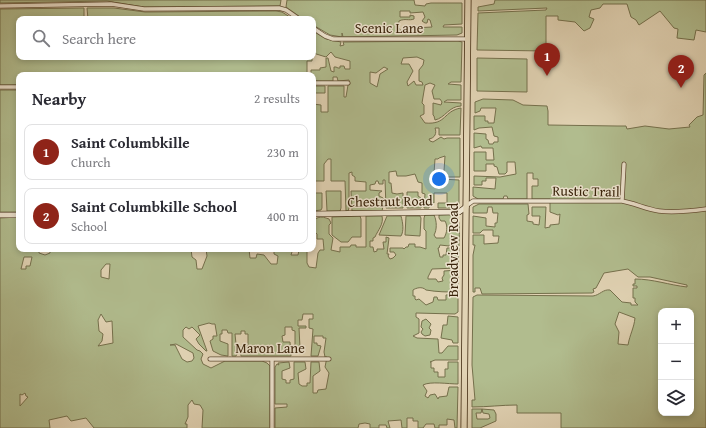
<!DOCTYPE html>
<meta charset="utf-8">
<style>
:root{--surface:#fff;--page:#f2f2f3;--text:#2b2b33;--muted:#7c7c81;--line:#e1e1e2;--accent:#8f2418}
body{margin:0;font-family:"Gentium Book Plus",serif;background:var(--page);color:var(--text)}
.controls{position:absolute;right:12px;bottom:12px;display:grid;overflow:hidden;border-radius:8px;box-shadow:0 2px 6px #0003}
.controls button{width:36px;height:36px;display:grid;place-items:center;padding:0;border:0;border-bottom:1px solid var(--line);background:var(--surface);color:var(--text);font:20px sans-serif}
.you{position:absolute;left:439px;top:179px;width:14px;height:14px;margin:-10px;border:3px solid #fff;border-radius:50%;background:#1a73e8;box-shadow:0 0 0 6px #1a73e833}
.badge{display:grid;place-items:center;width:26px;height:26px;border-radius:50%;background:var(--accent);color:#fff;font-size:13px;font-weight:700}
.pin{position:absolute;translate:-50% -33px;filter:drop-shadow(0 1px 2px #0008)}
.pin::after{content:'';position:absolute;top:21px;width:14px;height:12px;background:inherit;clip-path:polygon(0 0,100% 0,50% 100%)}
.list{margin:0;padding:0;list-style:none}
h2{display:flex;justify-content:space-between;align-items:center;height:52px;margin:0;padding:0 16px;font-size:17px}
h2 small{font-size:13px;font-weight:400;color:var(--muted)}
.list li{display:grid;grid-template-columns:26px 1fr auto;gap:12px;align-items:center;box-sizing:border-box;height:56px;margin:0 8px 8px;padding:0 8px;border:1px solid var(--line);border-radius:8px}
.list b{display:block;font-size:15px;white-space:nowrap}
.list p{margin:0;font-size:13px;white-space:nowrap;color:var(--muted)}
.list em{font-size:13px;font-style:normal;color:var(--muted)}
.icon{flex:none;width:22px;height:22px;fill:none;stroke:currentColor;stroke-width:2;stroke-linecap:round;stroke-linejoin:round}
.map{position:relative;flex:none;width:706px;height:428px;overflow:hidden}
.search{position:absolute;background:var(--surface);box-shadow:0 2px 6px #0003;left:16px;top:16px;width:300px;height:44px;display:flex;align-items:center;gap:10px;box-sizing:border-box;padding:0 14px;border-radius:8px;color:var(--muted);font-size:15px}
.panel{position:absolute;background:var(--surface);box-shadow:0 2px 6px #0003;left:16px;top:72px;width:300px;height:180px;border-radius:8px}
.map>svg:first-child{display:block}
.green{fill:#b1bc8e;stroke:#75704c;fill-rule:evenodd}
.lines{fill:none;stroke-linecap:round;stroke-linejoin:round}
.street-casing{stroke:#634f34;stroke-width:5}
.secondary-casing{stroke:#39230a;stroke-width:6}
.primary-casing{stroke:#39230a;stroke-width:7}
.street{stroke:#ece2ce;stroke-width:3.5}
.secondary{stroke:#ece2ce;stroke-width:5}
.primary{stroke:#e1d3b4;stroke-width:5.5}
.labels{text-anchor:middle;stroke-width:3;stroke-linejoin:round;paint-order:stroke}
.street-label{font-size:14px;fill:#39230a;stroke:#ece2ce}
</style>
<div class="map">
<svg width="706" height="428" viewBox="0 0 706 428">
<rect width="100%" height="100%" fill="#e1d3b4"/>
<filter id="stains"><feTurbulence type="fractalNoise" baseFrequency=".005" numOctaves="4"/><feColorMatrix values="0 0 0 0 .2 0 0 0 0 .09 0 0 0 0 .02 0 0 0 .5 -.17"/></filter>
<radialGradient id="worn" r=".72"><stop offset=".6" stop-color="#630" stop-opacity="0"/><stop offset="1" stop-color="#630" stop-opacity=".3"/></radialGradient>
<!-- green -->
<path class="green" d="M 0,0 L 281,0 L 280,6 L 144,7 L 107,1 L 0,3 Z
M 287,0 L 414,0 L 415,5 L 425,6 L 426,4 L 431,3 L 462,3 L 462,24 L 444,25 L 443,27 L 462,27 L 462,33 L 457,35 L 343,37 L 342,33 L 342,37 L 330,35 L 313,25 L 313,19 L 303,19 L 286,7 ZM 400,11 L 410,11 L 410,13 L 423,12 L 425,17 L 422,21 L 425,23 L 427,23 L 428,19 L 430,20 L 432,27 L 414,28 L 407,32 L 402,32 L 398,27 L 399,21 C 405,18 409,21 414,19 L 414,16 L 410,15 L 410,17 L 400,17 Z
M 495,0 L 706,0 L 706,32 L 696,30 L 694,40 L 677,38 L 678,29 L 674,28 L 660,11 L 639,25 L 636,20 L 631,17 L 627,4 L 603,4 L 600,8 L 591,10 L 589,17 L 594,19 L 590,28 L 584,31 L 575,22 L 558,20 L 558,16 L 546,16 L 546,51 L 477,50 L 478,13 L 546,10 L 547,8 L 478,11 L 478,7 L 494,4 Z
M 84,8 L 84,19 L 19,19 L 19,57 L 312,57 L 312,61 L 307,61 L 307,75 L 19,75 L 19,85 L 0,85 L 0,9 Z
M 87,8 L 114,8 L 145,12 L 276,11 L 282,12 L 293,19 L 88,19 Z
M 313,31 L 326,39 L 341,42 L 340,46 L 344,45 L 343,42 L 458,41 L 462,42 L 461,82 L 451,82 L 448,84 L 461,85 L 461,100 L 447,100 L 444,102 L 461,103 L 461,106 C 449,106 445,118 435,120 L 434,116 L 433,115 L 433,103 L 441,105 L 442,102 L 440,99 L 434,99 L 432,91 L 435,85 L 430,83 L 425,85 L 422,103 L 424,105 L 424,114 L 420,116 L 425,123 C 447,125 443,111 461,108 L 460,135 L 439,135 L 439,128 L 435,128 C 437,133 435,138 429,139 L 430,141 L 433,142 L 441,137 L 444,139 L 447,138 L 460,138 L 460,177 L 442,177 L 442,171 L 444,171 L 445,156 L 439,158 L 438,159 L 435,159 L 434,173 L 436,174 L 436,182 L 439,181 L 441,179 L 459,180 L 459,204 L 452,208 L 438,208 L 438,203 L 447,203 L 447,193 L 434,193 L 434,203 L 429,203 L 429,208 L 424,208 L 425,194 L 422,193 L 422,183 L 418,182 L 415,174 L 406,176 L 397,176 L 396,171 L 389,172 L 389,183 L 391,183 L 392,193 L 397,194 L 403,193 L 403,208 L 386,208 L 385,180 L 383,180 L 383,184 L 379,184 L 378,181 L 376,181 L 375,184 L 370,185 L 370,190 L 382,191 L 379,193 L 379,196 L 383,198 L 384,201 L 382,211 L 352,211 L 351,191 L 366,191 L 366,182 L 355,181 L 355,177 L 352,175 L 352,172 L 349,173 L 349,208 L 348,211 L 346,211 L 345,181 L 331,181 L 331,159 L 328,159 L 324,164 L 324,181 L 313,181 L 313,104 L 321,105 L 321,112 L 328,112 L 328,86 L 344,86 L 344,97 L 346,97 L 348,85 L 350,84 L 349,80 L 338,81 L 337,77 L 333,77 L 333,81 L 313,81 L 313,75 L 311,75 L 311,70 L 320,70 L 320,68 L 326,67 L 326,58 L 328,58 L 331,71 L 334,72 L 334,67 L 336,67 L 338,68 L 340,68 L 340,66 L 344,66 L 345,69 L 350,69 L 350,61 L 335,57 L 331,52 L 326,57 L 313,53 ZM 417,57 L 424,60 L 423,65 L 419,70 L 419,81 L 422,82 L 423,85 L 416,85 L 414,81 L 408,86 L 407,82 L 413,71 L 409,64 L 401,64 L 403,58 ZM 384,67 L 388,69 L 380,74 L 377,87 L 370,83 L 370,72 L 376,73 Z
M 477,58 L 527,59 L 527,92 L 477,91 Z
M 706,73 L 706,428 L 561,428 L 561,413 L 517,413 L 517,405 C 502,405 487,407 472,407 L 472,400 L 475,400 L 472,365 L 473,297 L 477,295 L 593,296 C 600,295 603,289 610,290 L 622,302 L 631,303 L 631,305 L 638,305 L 635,302 L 635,298 L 633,298 L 633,288 L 637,288 L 637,286 L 633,286 L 633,284 L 635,284 L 635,279 C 653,279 669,285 687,287 L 687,285 L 650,277 L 638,277 L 628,269 L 604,273 L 596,288 L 593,289 L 594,292 L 592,293 L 482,294 L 480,288 L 475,288 L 475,292 L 473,292 L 473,255 L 475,245 L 473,245 L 473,235 L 484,235 L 484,244 L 498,243 L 499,236 L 493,236 L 493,230 L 483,230 L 480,233 L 473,233 L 473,216 L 486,218 L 486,226 L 495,227 L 495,223 L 497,223 L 498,213 L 493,213 L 492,207 L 488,207 L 487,213 L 473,213 L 473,207 L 479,204 L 528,204 L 529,214 L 527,215 L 527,221 L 533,222 L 533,224 L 539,225 L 540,216 L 532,216 L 532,207 L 546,207 L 545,228 L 550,227 L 550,225 L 559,224 L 560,214 L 558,215 L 550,212 L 550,199 L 532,199 L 532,186 L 538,186 L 538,179 L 533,179 L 533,173 L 527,173 L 527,199 L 508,199 L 507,196 L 504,196 L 503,199 L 478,199 L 473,196 L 473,187 L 495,189 L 496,178 L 486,178 L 486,181 L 482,181 L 482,185 L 474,185 L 474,176 L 500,177 L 516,174 L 515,162 L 507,162 L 507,172 L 505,174 L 499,174 L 497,167 L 494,166 L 494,164 L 486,164 L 486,171 L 474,171 L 474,152 L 486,152 L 486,160 L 494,160 L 493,148 L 482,148 L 481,146 L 474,148 L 474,133 L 486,134 L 486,139 L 488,140 L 489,144 L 493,144 L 494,142 L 498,142 L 498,137 L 494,136 L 492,127 L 479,128 L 474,130 L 474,116 L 485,116 L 485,121 L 488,121 L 488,123 L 494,123 L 496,108 L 481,108 L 480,111 L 475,113 L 475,102 L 483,99 L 513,100 L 523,105 L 547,106 L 548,111 L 548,125 L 617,126 L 626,126 L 627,129 L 645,126 L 669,129 L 690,127 L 689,125 L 697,117 L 703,115 L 704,75 ZM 661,311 L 691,311 L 691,413 L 661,413 ZM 619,312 L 635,318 C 634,328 630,334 628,345 L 618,344 L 619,332 L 615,324 Z
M 313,86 L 325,86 L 325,93 L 313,93 Z
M 0,90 L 19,90 L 19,212 L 0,212 Z
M 326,191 L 341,191 L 341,208 L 340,211 L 327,211 Z
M 407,192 L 418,192 L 418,196 L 421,198 L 421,208 L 407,208 Z
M 313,193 L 322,193 L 322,208 L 321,210 L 313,211 Z
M 425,215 L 434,215 C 437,221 437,230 434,235 L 436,238 L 444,238 C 447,233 448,226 445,221 L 441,221 L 439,218 L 439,215 C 444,215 452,214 456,216 C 461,220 459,239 459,246 L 455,246 L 454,243 L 451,243 L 449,246 L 440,245 L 439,248 L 438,248 L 440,257 L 443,257 L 443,255 L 446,255 L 447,248 L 459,248 L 458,268 L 432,269 L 428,277 L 428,279 L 436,279 L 438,282 L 443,281 L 442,278 L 444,275 L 444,271 L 458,270 L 458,292 C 447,292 437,292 426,290 C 422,286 416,288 413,290 L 413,296 L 415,296 L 415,299 L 416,300 L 419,299 L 426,305 L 433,302 L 434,297 L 437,297 L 438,300 L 446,300 L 446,295 L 458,294 L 458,312 L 455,314 L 416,313 L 416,317 L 419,319 L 419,333 L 413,336 L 417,338 L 438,339 L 439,353 L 442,353 L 448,346 L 458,346 L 458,360 L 435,360 L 430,362 L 431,362 L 431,368 L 434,368 L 434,372 L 438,372 L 438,377 L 445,377 L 445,369 L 448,369 L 448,362 L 458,362 L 458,384 C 449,384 430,381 423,385 L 427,391 L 425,396 L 428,398 L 430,395 L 435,394 L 438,399 L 439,397 L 447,396 L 449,387 L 458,387 L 457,428 L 455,428 L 454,420 L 447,419 L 447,425 L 439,425 L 439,428 L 435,428 L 434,424 L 426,424 L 423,428 L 418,428 L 418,421 L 413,421 L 413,418 L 407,418 L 407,428 L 402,428 L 401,420 L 388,421 L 390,428 L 387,428 L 386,425 L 379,425 L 379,428 L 370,428 L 370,424 L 365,423 L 359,424 L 358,428 L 275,428 L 275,408 L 287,407 L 287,404 L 275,404 L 275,367 L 277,364 L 279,365 L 278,363 L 289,362 L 290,368 L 282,371 L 282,379 L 286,380 L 286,383 L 290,383 L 290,380 L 294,379 L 294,362 L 305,362 L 306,369 L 298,373 L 299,384 L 302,386 L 307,386 L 307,383 L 310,383 L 311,362 L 319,362 L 320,371 L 313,376 L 313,393 L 317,393 L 318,390 L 326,389 L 329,373 L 325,367 L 327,357 L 325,357 L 324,352 L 326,338 L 323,338 L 323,336 L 314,336 L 314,343 L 317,343 L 317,345 L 321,346 L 318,356 L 311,356 L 313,329 L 309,328 L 309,319 L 313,319 L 313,314 L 303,314 L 302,320 L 298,320 L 298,326 L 306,326 L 306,328 L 299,328 L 300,348 L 298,353 L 295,353 L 295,331 L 292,330 L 292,327 L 285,327 L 285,335 L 282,336 L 283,342 L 290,342 L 291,356 L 241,356 L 240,347 L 248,346 L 248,334 L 245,334 L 245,331 L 241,331 L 241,334 L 235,334 L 237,354 L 236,356 L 232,356 L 232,333 L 228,333 L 227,330 L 222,330 L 222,334 L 220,334 L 220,341 L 228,344 L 228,356 L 221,355 L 213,351 L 210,341 L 213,339 L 213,336 L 217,336 L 215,324 L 212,324 L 209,323 L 198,326 L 207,351 L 206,351 L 199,344 L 196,339 L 200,335 L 192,327 L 189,329 L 186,327 L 183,330 L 183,337 L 197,350 L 200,351 L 203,354 L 201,359 L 203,364 L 211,368 L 225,361 L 262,361 L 267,363 L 270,366 L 270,428 L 202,428 L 203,410 L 200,405 L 194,404 L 192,400 L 188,405 L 188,417 L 185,424 L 187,424 L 187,428 L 94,428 L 86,418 L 71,421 L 67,416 L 49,420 L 50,428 L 0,428 L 0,218 L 19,217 L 19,249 L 39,249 L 39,253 L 45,255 L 50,253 L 50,249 L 118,249 L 118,250 L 129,249 L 137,250 L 191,249 L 192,257 L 196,260 L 197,269 L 202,269 L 207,256 L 206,249 L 249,249 L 250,258 L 256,258 L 257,254 L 264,255 L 271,264 L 277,264 L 278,256 L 274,254 L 274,250 L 293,249 L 291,255 L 298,255 L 299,250 L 307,249 L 307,263 L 309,267 L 316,268 L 318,253 L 320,250 L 324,250 L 323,239 L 317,239 L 317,234 L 315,232 L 315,219 C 321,216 323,217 329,219 L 331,223 L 329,225 L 329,234 L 333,238 L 331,250 L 340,252 L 340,247 L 350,247 L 351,245 L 356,245 L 356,247 L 366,247 L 366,216 L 382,216 C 384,224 378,230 375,237 L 373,238 L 373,241 L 370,241 L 370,247 L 373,247 L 374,252 L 377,251 L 377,249 L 384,249 L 383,242 L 386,242 L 386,237 L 389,238 L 387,254 L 389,254 L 388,256 L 390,259 L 393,258 L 396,255 L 394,252 L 390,252 L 390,248 L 403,248 L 404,249 L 406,247 L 408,247 L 409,244 L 415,244 L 415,247 L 420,247 L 426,249 L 426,231 L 424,229 L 424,218 ZM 24,257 L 32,257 L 30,266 L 26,266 L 26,269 L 21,269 ZM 106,264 L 110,264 L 109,279 L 101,277 L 101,270 ZM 101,314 L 106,322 L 112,321 L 113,343 L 98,346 L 102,341 L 103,334 L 99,331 L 98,320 ZM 176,344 L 193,353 L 194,358 L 192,361 L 187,362 L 182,359 L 175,345 L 170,345 ZM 25,393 L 26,396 L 28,397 L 20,406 L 20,394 L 22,395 Z
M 360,216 L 361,219 L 361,237 L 352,237 L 348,242 L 341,242 L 332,235 L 332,217 Z
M 387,216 L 401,216 C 403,223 404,231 401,236 L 379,235 Z
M 406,216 L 420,216 L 421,218 L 420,236 L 405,235 Z
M 448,316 L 458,317 L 458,343 L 453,343 L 452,340 L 441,338 L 443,325 L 447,325 Z
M 426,319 L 431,324 L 429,328 L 431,330 L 430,335 L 425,336 L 422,334 L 421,332 L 423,329 L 421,327 L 422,321 Z
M 472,409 L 482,409 L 481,413 L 476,413 L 477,419 L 488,419 L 490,418 L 489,414 L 483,413 L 482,409 L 494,410 L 496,414 L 496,421 L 480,428 L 472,428 Z"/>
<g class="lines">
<defs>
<path id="street" d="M 0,6 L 111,4 L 144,9 L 279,8 L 286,10 L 299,19
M 313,28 L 325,36 L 333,39 L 468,39
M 313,83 L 348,83
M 0,87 L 19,87
M 622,201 L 624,164
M 466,206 L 473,201 L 622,201 C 634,203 646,209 659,211 C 674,213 691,211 706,209
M 210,359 L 329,359
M 272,428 L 272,359"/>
<path id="secondary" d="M 313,214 L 459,212 L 466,207
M 0,215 L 19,215"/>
<path id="primary" d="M 464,428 L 468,0"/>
</defs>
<!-- street casing -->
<use href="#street" class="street-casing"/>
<!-- secondary casing -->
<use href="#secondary" class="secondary-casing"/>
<!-- primary casing -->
<use href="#primary" class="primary-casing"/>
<!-- street -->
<use href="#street" class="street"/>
<!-- secondary -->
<use href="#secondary" class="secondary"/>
<!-- primary -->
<use href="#primary" class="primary"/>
</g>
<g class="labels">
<!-- street labels -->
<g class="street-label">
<text x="389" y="33">Scenic Lane</text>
<text transform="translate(586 191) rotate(1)" y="5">Rustic Trail</text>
<text transform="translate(390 201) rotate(-1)" y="5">Chestnut Road</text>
<text transform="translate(453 250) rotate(-90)" y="5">Broadview Road</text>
<text x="270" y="353">Maron Lane</text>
</g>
</g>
<rect width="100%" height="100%" filter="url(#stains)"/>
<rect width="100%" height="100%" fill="url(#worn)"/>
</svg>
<div class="controls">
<button>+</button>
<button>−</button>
<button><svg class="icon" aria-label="layers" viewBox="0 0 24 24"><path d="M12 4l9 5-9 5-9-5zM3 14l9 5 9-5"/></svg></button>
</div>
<div class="you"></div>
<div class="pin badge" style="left:547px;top:76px">1</div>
<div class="pin badge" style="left:681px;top:88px">2</div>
<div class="search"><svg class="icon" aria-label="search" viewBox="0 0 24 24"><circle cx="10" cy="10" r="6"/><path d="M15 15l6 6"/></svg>Search here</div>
<section class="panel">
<h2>Nearby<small>2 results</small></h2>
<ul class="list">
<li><span class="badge">1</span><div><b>Saint Columbkille</b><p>Church</p></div><em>230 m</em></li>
<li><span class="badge">2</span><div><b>Saint Columbkille School</b><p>School</p></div><em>400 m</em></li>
</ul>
</section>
</div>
